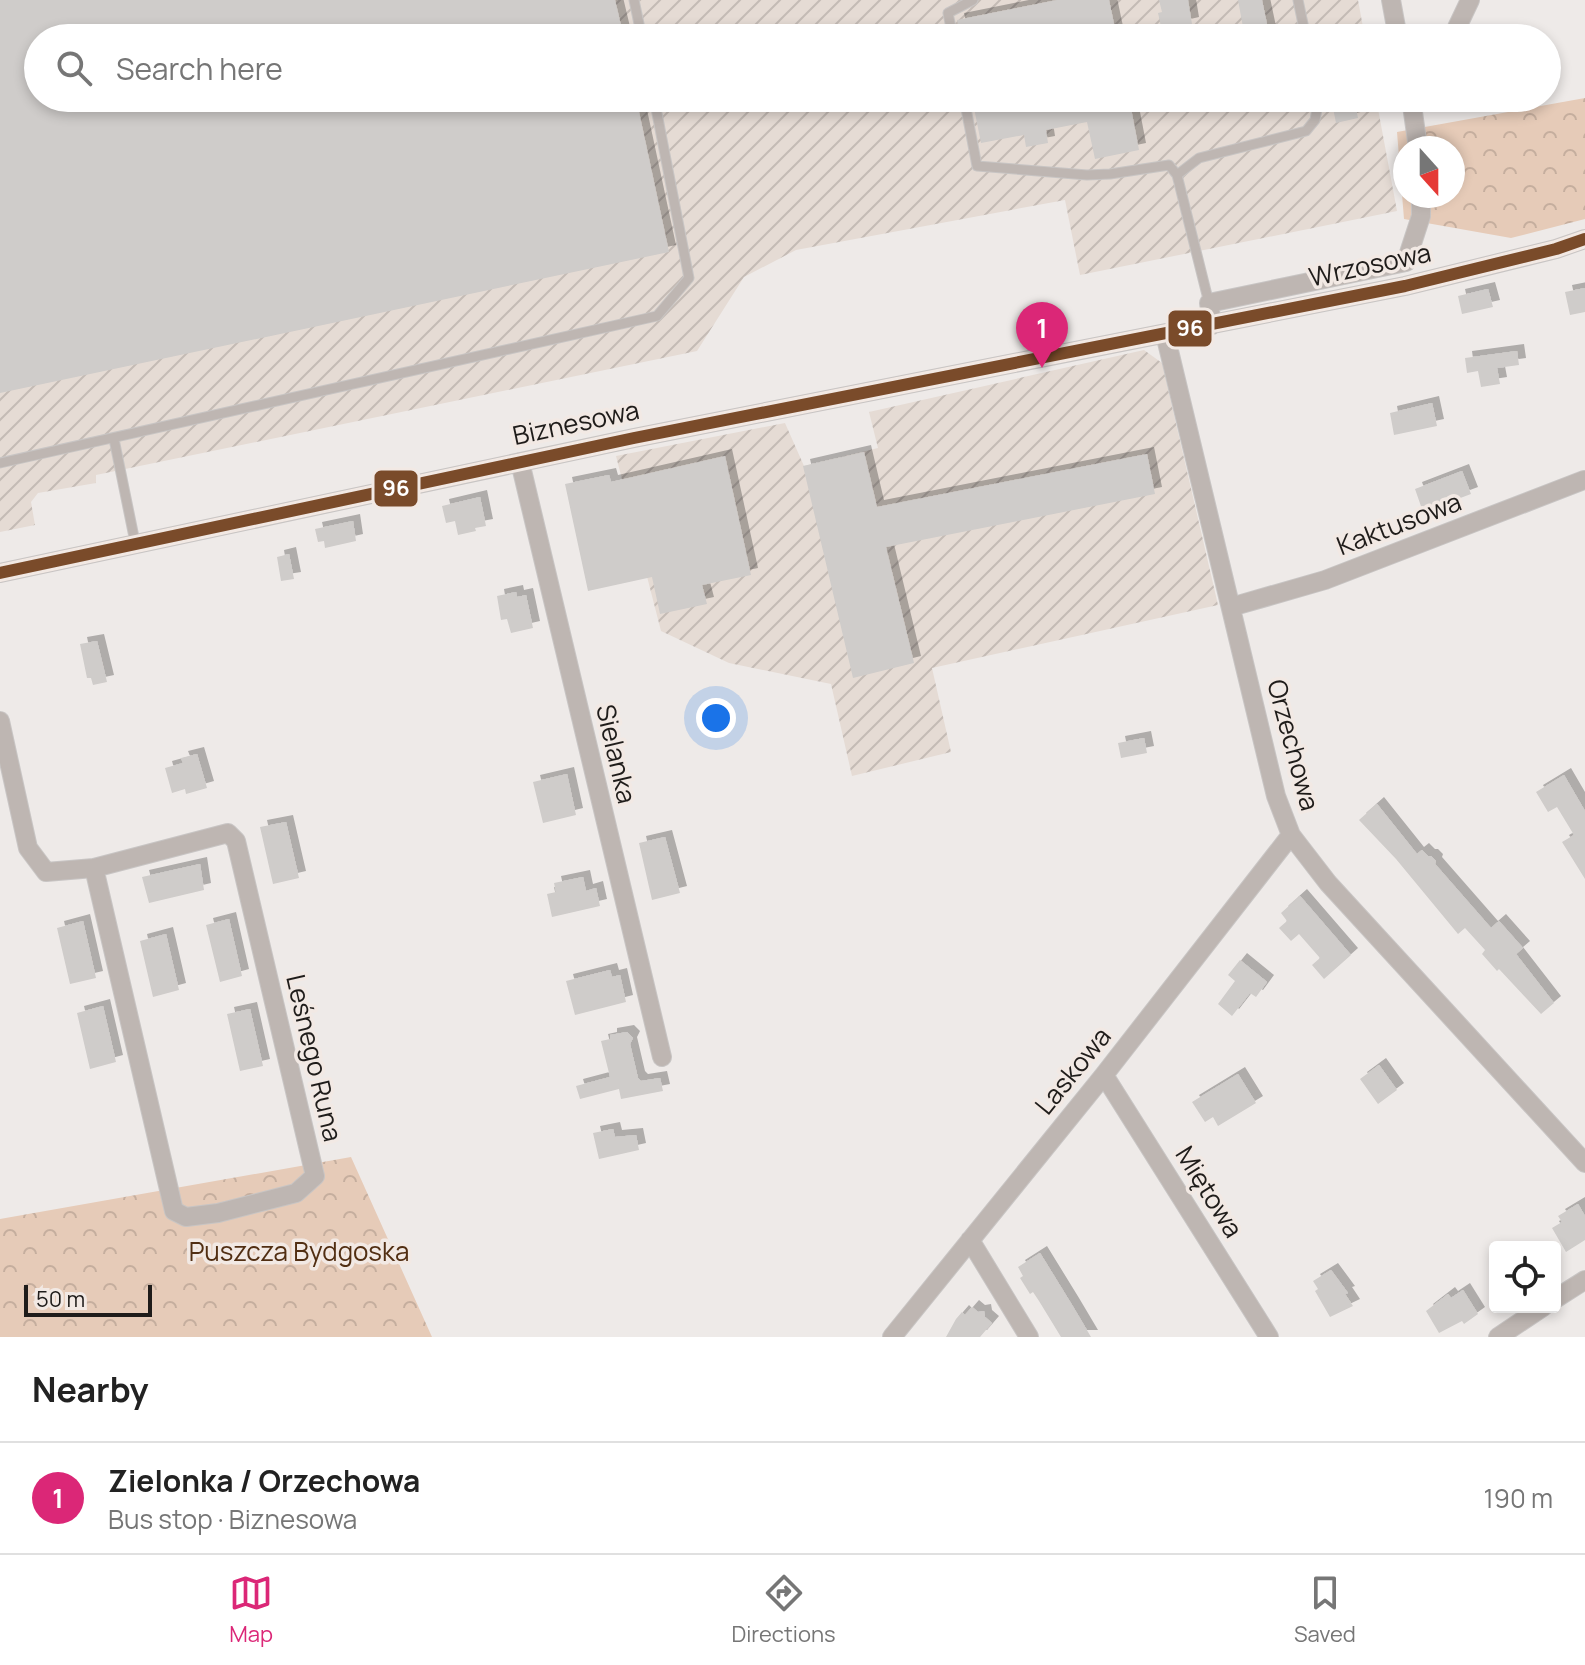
<!DOCTYPE html>
<meta charset="utf-8">
<style>
:root{--surface:#fff;--page:#f2f2f2;--text:#222;--muted:#767676;--line:#e0e0e0;--accent:#db2777}
body{margin:0;font-family:Manrope,sans-serif;background:var(--page);color:var(--text)}
.controls{position:absolute;right:24px;bottom:24px;display:grid;overflow:hidden;border-radius:8px;box-shadow:0 4px 12px #0003}
.controls button{width:72px;height:72px;display:grid;place-items:center;padding:0;border:0;border-bottom:2px solid var(--line);background:var(--surface);color:var(--text);font:40px sans-serif}
.compass{position:absolute;left:1393px;top:136px;width:72px;height:72px;border-radius:50%;background:var(--surface);box-shadow:0 4px 12px #0003;rotate:159deg}
.scale{position:absolute;left:24px;bottom:20px;width:128px;box-sizing:border-box;padding-left:8px;border:4px solid #1f1c1a;border-top:0;font-size:22px;line-height:28px;white-space:nowrap;color:#1f1c1a;-webkit-text-stroke:6px #f2e9e4;paint-order:stroke}
.you{position:absolute;left:716px;top:718px;width:28px;height:28px;margin:-20px;border:6px solid #fff;border-radius:50%;background:#1a73e8;box-shadow:0 0 0 12px #1a73e833}
.badge{display:grid;place-items:center;width:52px;height:52px;border-radius:50%;background:var(--accent);color:#fff;font-size:26px;font-weight:700}
.pin{position:absolute;translate:-50% -66px;filter:drop-shadow(0 2px 4px #0008)}
.pin::after{content:'';position:absolute;top:42px;width:28px;height:24px;background:inherit;clip-path:polygon(0 0,100% 0,50% 100%)}
.list{margin:0;padding:0;list-style:none}
h2{display:flex;justify-content:space-between;align-items:center;height:104px;margin:0;padding:0 32px;font-size:34px}
h2 small{font-size:26px;font-weight:400;color:var(--muted)}
.list li{display:grid;grid-template-columns:52px 1fr auto;gap:24px;align-items:center;box-sizing:border-box;height:112px;padding:0 32px;border-top:2px solid var(--line)}
.list b{display:block;font-size:30px;white-space:nowrap}
.list p{margin:0;font-size:26px;white-space:nowrap;color:var(--muted)}
.list em{font-size:26px;font-style:normal;color:var(--muted)}
.icon{flex:none;width:44px;height:44px;fill:none;stroke:currentColor;stroke-width:2;stroke-linecap:round;stroke-linejoin:round}
.map{position:relative;flex:none;width:1585px;height:1337px;overflow:hidden}
.search{position:absolute;background:var(--surface);box-shadow:0 4px 12px #0003;left:24px;right:24px;top:24px;height:88px;display:flex;align-items:center;gap:20px;box-sizing:border-box;padding:0 28px;border-radius:44px;color:var(--muted);font-size:30px}
.sheet{height:216px;background:var(--surface)}
nav{display:flex;justify-content:space-around;align-items:center;box-sizing:border-box;height:112px;border-top:2px solid var(--line);background:var(--surface);font-size:22px;color:var(--muted)}
nav a{display:grid;justify-items:center;gap:4px}
nav .on{color:var(--accent)}
.map>svg:first-child{display:block}
.industrial{fill:url(#industrial-furrows)}
.forest{fill:url(#forest-crowns);fill-rule:evenodd}
.building{fill:#cfccca;filter:url(#shadow)}
.lines{fill:none;stroke-linecap:round;stroke-linejoin:round}
.service-casing{stroke:#c8c5c4;stroke-width:11}
.minor-casing{stroke:#c8c5c4;stroke-width:20}
.service{stroke:#beb6b2;stroke-width:9}
.minor{stroke:#beb6b2;stroke-width:18}
.bus-1-casing{stroke:#f2e9e4;stroke-width:18}
.bus-1{stroke:#7a4b2a;stroke-width:12}
.labels{text-anchor:middle;stroke-width:7;stroke-linejoin:round;paint-order:stroke}
.street-label{font-size:26px;fill:#1f1c1a;stroke:#f2e9e4}
.park-label{font-size:26px;fill:#512e12;stroke:#f2e9e4}
.line-badge{stroke:#f2e9e4;stroke-width:3}
.badge-label{font-size:22px;text-anchor:middle;font-weight:bold;fill:#fff}
</style>
<div class="map">
<svg width="1585" height="1337" viewBox="0 0 1585 1337">
<defs>
<pattern id="industrial-furrows" width="10" height="10" patternUnits="userSpaceOnUse" patternTransform="scale(2)"><rect width="10" height="10" fill="#e5dbd4"/><path d="M-1 1l2-2M0 10L10 0M9 11l2-2" fill="none" stroke="#c4bbb5"/></pattern>
<pattern id="forest-crowns" width="20" height="18" patternUnits="userSpaceOnUse" patternTransform="scale(2)"><rect width="20" height="18" fill="#e6cbb8"/><path d="M2 6a3 3 0 1 1 6 0M12 15a3 3 0 1 1 6 0" fill="none" stroke="#c5ae9e"/></pattern>
<filter id="shadow"><feDropShadow dx="7" dy="-7" stdDeviation="0" flood-color="#0004"/></filter>
</defs>
<rect width="100%" height="100%" fill="#eeeae8"/>
<!-- industrial -->
<path class="industrial" d="M 0,0 L 1358,0 L 1365,38 L 38,38 L 38,98 L 1376,98 L 1397,211 L 1080,275 L 1065,200 L 796,250 L 744,277 L 697,351 L 96,475 L 96,483 L 38,493 L 31,502 L 35,525 L 0,532 Z
M 1144,350 L 1162,363 L 1218,605 L 932,668 L 951,752 L 852,776 L 831,684 L 729,663 L 661,631 L 616,456 L 785,423 L 804,466 L 878,448 L 869,412 Z"/>
<!-- forest -->
<path class="forest" d="M 1585,98 L 1585,219 L 1511,238 L 1404,219 L 1397,132 ZM 1405,148 L 1453,148 L 1453,196 L 1405,196 Z
M 351,1157 L 432,1337 L 0,1337 L 0,1219 Z"/>
<!-- building -->
<path class="building" d="M 0,0 L 615,0 L 624,38 L 38,38 L 38,98 L 636,98 L 669,252 L 0,393 Z
M 1057,0 L 1109,0 L 1117,38 L 961,38 L 957,20 Z
M 1159,0 L 1188,0 L 1192,24 L 1162,31 L 1158,13 L 1162,12 Z
M 1238,0 L 1262,0 L 1270,38 L 1245,38 Z
M 972,98 L 1129,98 L 1139,150 L 1095,159 L 1087,122 L 1046,130 L 1048,143 L 1026,147 L 1024,135 L 981,143 Z
M 1331,98 L 1354,98 L 1358,118 L 1336,123 Z
M 1585,288 L 1585,312 L 1570,315 L 1565,292 Z
M 1488,289 L 1493,307 L 1462,314 L 1458,296 Z
M 1517,351 L 1519,365 L 1497,368 L 1500,384 L 1481,387 L 1478,371 L 1467,373 L 1465,358 Z
M 1432,403 L 1437,426 L 1394,435 L 1390,413 Z
M 864,452 L 877,507 L 1147,454 L 1155,494 L 886,547 L 914,663 L 853,678 L 803,466 Z
M 725,456 L 751,575 L 702,585 L 707,604 L 660,614 L 652,577 L 588,591 L 565,484 L 609,475 L 611,482 Z
M 1462,471 L 1471,494 L 1423,512 L 1415,489 Z
M 480,497 L 486,526 L 475,528 L 476,531 L 458,535 L 455,521 L 446,523 L 442,506 Z
M 353,521 L 356,541 L 325,548 L 324,541 L 318,542 L 315,529 Z
M 289,554 L 294,579 L 281,581 L 277,557 Z
M 516,592 L 517,597 L 526,595 L 533,628 L 511,633 L 507,619 L 501,620 L 497,596 Z
M 97,641 L 107,682 L 93,685 L 91,678 L 87,678 L 80,644 Z
M 1144,738 L 1147,753 L 1121,758 L 1118,743 Z
M 197,754 L 207,788 L 186,794 L 185,789 L 172,793 L 165,768 L 183,763 L 181,758 Z
M 567,774 L 576,815 L 543,823 L 533,782 Z
M 1564,775 L 1585,811 L 1585,879 L 1562,842 L 1574,835 L 1557,807 L 1548,812 L 1536,792 Z
M 1377,804 L 1417,854 L 1422,850 L 1428,856 L 1431,856 L 1436,861 L 1435,864 L 1491,928 L 1499,921 L 1523,948 L 1516,954 L 1554,1003 L 1541,1014 L 1499,969 L 1497,971 L 1482,954 L 1485,950 L 1465,928 L 1458,934 L 1396,859 L 1359,820 Z
M 286,822 L 299,878 L 273,884 L 260,827 Z
M 665,837 L 680,893 L 652,900 L 639,843 Z
M 200,864 L 204,890 L 149,903 L 142,877 Z
M 583,877 L 586,891 L 596,888 L 600,906 L 552,917 L 547,894 L 556,892 L 554,883 Z
M 1300,896 L 1351,955 L 1324,979 L 1312,965 L 1320,958 L 1299,934 L 1291,941 L 1279,928 L 1287,921 L 1281,913 Z
M 229,919 L 242,976 L 220,982 L 206,925 Z
M 83,921 L 96,978 L 70,984 L 57,928 Z
M 166,934 L 179,990 L 153,997 L 140,941 Z
M 1240,960 L 1267,982 L 1256,997 L 1250,993 L 1232,1016 L 1218,1004 L 1235,981 L 1228,975 Z
M 610,970 L 612,977 L 620,975 L 626,1002 L 575,1015 L 566,981 Z
M 103,1006 L 116,1062 L 90,1069 L 77,1013 Z
M 250,1009 L 263,1066 L 240,1071 L 227,1014 Z
M 627,1032 L 633,1038 L 630,1044 L 638,1078 L 641,1081 L 660,1078 L 663,1091 L 621,1099 L 619,1089 L 580,1099 L 576,1086 L 610,1077 L 601,1041 L 610,1039 L 610,1035 Z
M 1379,1065 L 1397,1090 L 1378,1104 L 1360,1079 Z
M 1238,1074 L 1256,1103 L 1218,1126 L 1213,1117 L 1205,1122 L 1192,1102 Z
M 613,1129 L 615,1137 L 636,1135 L 639,1150 L 599,1159 L 593,1133 Z
M 1578,1204 L 1585,1216 L 1585,1240 L 1566,1252 L 1552,1228 L 1562,1222 L 1558,1216 Z
M 1040,1253 L 1072,1305 L 1091,1337 L 1061,1337 L 1039,1301 L 1033,1292 L 1030,1294 L 1020,1278 L 1023,1276 L 1018,1267 Z
M 1331,1270 L 1348,1293 L 1345,1294 L 1353,1306 L 1330,1317 L 1315,1291 L 1318,1289 L 1313,1281 Z
M 1463,1290 L 1478,1314 L 1464,1324 L 1462,1321 L 1439,1333 L 1426,1311 L 1448,1294 L 1451,1298 Z
M 972,1307 L 978,1312 L 984,1311 L 985,1317 L 992,1323 L 980,1337 L 946,1337 L 956,1319 L 962,1312 L 965,1315 Z"/>
<g class="lines">
<defs>
<path id="service" d="M 634,0 L 642,38
M 1298,0 L 1306,38
M 953,38 L 948,13 L 973,0
M 964,98 L 977,166 L 1087,175 L 1110,174 L 1169,165 L 1177,175 L 1209,303
M 1177,175 L 1199,158 L 1306,131 L 1315,120 L 1319,98
M 114,439 L 135,542
M 0,463 L 657,316 L 689,278 L 654,98"/>
<path id="minor" d="M 1391,0 L 1398,38
M 1452,38 L 1470,0
M 1411,98 L 1418,148
M 1212,325 L 1209,303 L 1406,262 L 1421,216 L 1421,196
M 1165,334 L 1276,796 L 1291,835 L 1328,883 L 1585,1163
M 520,462 L 662,1057
M 0,573 L 634,438 L 1405,286 L 1556,249 L 1585,239
M 1231,607 L 1325,580 L 1584,480
M 0,721 L 28,848 L 46,872 L 94,868 L 174,1211 L 186,1217 L 218,1213 L 296,1193 L 315,1176 L 236,841 L 228,833 L 94,868
M 1104,1075 L 1269,1337
M 970,1240 L 1029,1337
M 1555,1299 L 1585,1280
M 892,1337 L 1104,1075 L 1291,835
M 1498,1337 L 1543,1307"/>
</defs>
<!-- service casing -->
<use href="#service" class="service-casing"/>
<!-- minor casing -->
<use href="#minor" class="minor-casing"/>
<!-- service -->
<use href="#service" class="service"/>
<!-- minor -->
<use href="#minor" class="minor"/>
<defs>
<path id="bus-1" d="M 0,573 L 634,438 L 1405,286 L 1556,249 L 1585,239"/>
</defs>
<!-- bus-1 casing -->
<use href="#bus-1" class="bus-1-casing"/>
<!-- bus-1 -->
<use href="#bus-1" class="bus-1"/>
</g>
<g class="labels">
<!-- street labels -->
<g class="street-label">
<text transform="translate(1370 265) rotate(-12)" y="9">Wrzosowa</text>
<text transform="translate(576 423) rotate(-12)" y="9">Biznesowa</text>
<text transform="translate(1399 524) rotate(-21)" y="9">Kaktusowa</text>
<text transform="translate(1293 745) rotate(75)" y="9">Orzechowa</text>
<text transform="translate(616 754) rotate(77)" y="9">Sielanka</text>
<text transform="translate(314 1058) rotate(77)" y="9">Leśnego Runa</text>
<text transform="translate(1073 1071) rotate(-51)" y="9">Laskowa</text>
<text transform="translate(1209 1192) rotate(58)" y="9">Miętowa</text>
</g>
<!-- park labels -->
<g class="park-label">
<text x="299" y="1261">Puszcza Bydgoska</text>
</g>
</g>
<g class="line-badge">
<rect x="1167" y="309" width="46" height="39" rx="8" fill="#7a4b2a"/>
<rect x="373" y="469" width="46" height="39" rx="8" fill="#7a4b2a"/>
</g>
<g class="badge-label">
<text x="1190" y="336">96</text>
<text x="396" y="496">96</text>
</g>
</svg>
<div class="controls">
<button><svg class="icon" aria-label="locate" viewBox="0 0 24 24"><circle cx="12" cy="12" r="6"/><path d="M12 2v4M12 18v4M2 12h4M18 12h4"/></svg></button>
</div>
<svg class="compass" viewBox="-18 -18 36 36"><path d="M0-13l5 13h-10z" fill="#e53935"/><path d="M0 13l5-13h-10z" fill="#767676"/></svg>
<div class="scale">50 m</div>
<div class="you"></div>
<div class="pin badge" style="left:1042px;top:368px">1</div>
<div class="search"><svg class="icon" aria-label="search" viewBox="0 0 24 24"><circle cx="10" cy="10" r="6"/><path d="M15 15l6 6"/></svg>Search here</div>
</div>
<section class="sheet">
<h2>Nearby<small></small></h2>
<ul class="list">
<li><span class="badge">1</span><div><b>Zielonka / Orzechowa</b><p>Bus stop · Biznesowa</p></div><em>190 m</em></li>
</ul>
</section>
<nav>
<a class="on"><svg class="icon" aria-label="map" viewBox="0 0 24 24"><path d="M3 6l6-2 6 2 6-2v14l-6 2-6-2-6 2zM9 4v14M15 6v14"/></svg>Map</a>
<a><svg class="icon" aria-label="directions" viewBox="0 0 24 24"><path d="M12 3l9 9-9 9-9-9zM9 14v-3h6M13 9l2 2-2 2"/></svg>Directions</a>
<a><svg class="icon" aria-label="saved" viewBox="0 0 24 24"><path d="M7 4h10v16l-5-4-5 4z"/></svg>Saved</a>
</nav>
